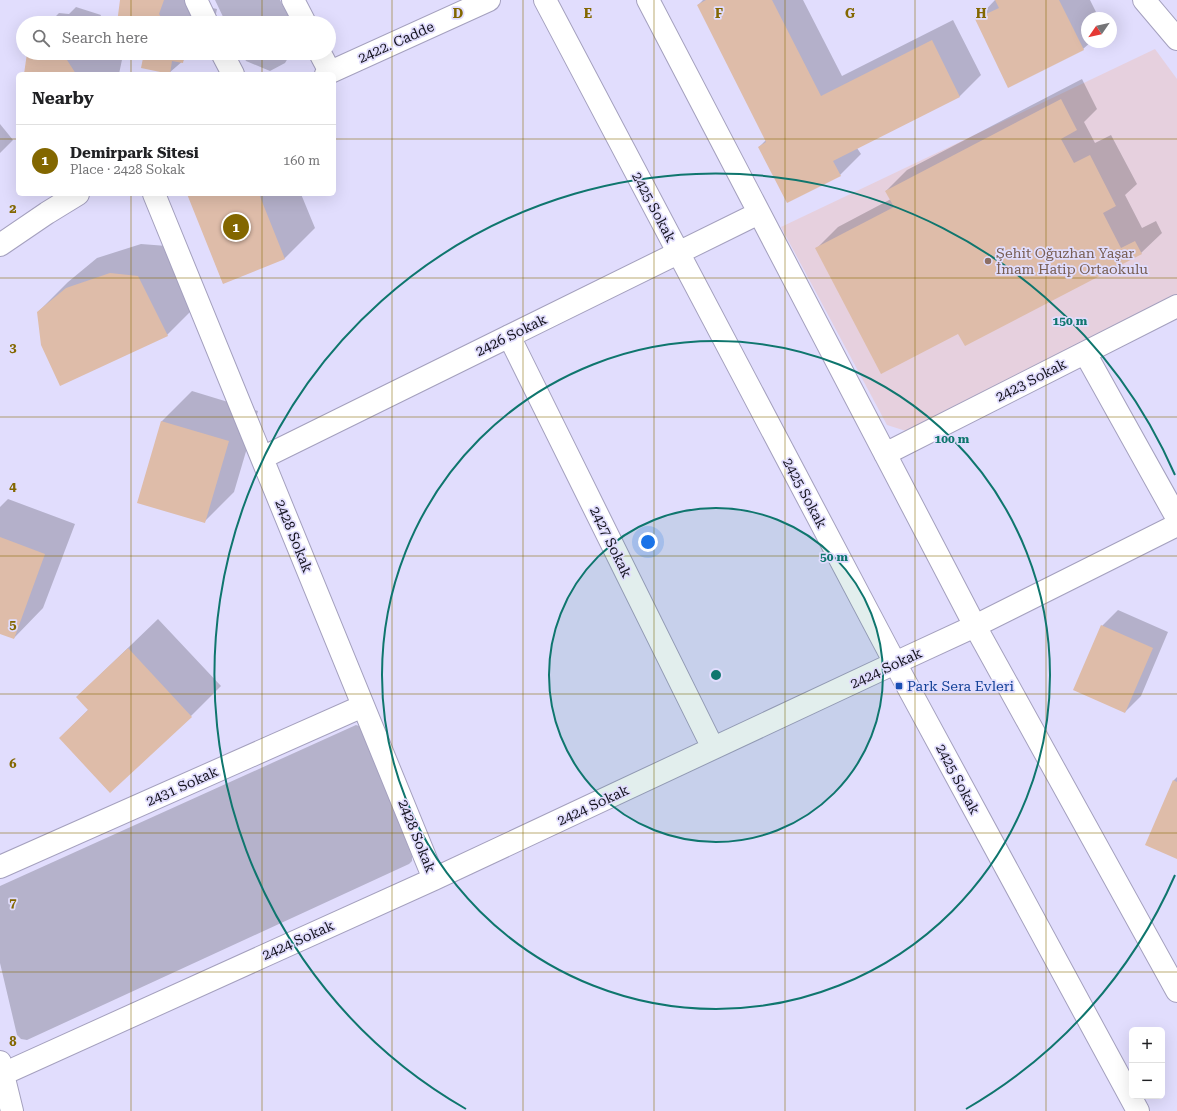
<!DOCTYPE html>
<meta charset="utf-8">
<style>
body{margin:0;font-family:"Roboto Serif",serif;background:#f6f6f6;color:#202124}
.controls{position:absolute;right:12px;bottom:12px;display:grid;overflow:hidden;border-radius:6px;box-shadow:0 4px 16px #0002}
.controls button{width:36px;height:36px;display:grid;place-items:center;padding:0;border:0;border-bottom:1px solid #e0e0e0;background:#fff;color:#202124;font:20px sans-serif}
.compass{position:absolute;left:1081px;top:12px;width:36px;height:36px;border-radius:50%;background:#fff;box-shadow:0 4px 16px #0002;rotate:236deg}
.you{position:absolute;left:648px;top:542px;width:14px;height:14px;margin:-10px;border:3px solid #fff;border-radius:50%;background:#1a73e8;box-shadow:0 0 0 6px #1a73e833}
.badge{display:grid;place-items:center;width:26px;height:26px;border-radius:50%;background:#836700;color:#fff;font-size:13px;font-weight:700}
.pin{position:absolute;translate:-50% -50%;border:2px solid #fff;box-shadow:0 1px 4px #0006}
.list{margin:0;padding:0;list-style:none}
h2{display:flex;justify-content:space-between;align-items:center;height:52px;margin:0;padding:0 16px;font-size:17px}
h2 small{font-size:13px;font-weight:400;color:#757577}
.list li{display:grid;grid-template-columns:26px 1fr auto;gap:12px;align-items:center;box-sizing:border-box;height:72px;padding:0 16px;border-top:1px solid #e0e0e0}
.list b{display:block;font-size:15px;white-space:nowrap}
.list p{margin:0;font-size:13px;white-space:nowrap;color:#757577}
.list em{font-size:13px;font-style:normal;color:#757577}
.icon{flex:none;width:22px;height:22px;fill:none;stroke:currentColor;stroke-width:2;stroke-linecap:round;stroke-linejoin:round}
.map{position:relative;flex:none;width:1177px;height:1111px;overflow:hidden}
.search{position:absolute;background:#fff;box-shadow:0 4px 16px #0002;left:16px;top:16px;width:320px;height:44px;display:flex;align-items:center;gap:10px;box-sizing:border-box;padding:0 14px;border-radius:22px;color:#757577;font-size:15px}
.panel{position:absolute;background:#fff;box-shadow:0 4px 16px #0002;left:16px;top:72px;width:320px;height:124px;border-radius:6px}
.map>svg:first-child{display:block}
.education{fill:#e6d0de}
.green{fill:#b5b2cb}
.shadow{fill:#0003}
.building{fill:#debca9}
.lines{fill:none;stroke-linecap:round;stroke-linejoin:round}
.street-casing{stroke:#a4a0be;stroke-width:24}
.secondary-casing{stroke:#a4a0be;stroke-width:24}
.street{stroke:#fff;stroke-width:22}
.secondary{stroke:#fff;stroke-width:22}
.grid{fill:none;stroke:#836700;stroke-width:1;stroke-opacity:0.55}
.ring{fill:none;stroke:#0f766e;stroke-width:2}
.education-dot{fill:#8d6e63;stroke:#e1ddfd;stroke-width:1.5}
.transit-dot{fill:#1a4fb4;stroke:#e1ddfd;stroke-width:1.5}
.labels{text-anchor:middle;stroke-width:3.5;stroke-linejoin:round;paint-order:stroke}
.street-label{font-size:14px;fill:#14131e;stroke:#e1ddfd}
.education-label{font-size:14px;fill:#785e54;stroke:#e1ddfd;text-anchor:start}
.transit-label{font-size:14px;fill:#164399;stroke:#e1ddfd;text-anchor:start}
.grid-label{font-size:13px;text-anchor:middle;font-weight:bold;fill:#836700;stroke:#e1ddfd;stroke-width:3.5;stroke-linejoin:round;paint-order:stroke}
.centre{fill:#0f766e;stroke:#e1ddfd;stroke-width:2}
.ring-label{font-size:12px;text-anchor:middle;font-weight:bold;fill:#0f766e;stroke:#e1ddfd;stroke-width:3.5;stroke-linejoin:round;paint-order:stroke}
</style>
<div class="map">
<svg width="1177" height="1111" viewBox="0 0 1177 1111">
<rect width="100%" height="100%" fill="#e1ddfd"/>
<path class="education" d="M1155 49 1177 79V295L906 431 887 425 781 227Z"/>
<path class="green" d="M215 0H280L292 23H226Z
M242 53H291L285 63 270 71 246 61Z
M356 725 359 726 362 729 412 856V861L409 864 27 1040 21 1039 17 1035 0 963V886Z"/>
<path class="shadow" d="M121 0H199L203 6 217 9 214 23H118Z
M703 0H803L842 76 953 20 981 75 960 96 857 148 861 154 840 175 759 147 766 140 698 5Z
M995 0H1090L1099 18H1087V42H1091L1083 49 976 20Z
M76 7 101 15 98 23H49L59 13 69 14Z
M28 53H115L123 55 119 74H26Z
M145 53H192L169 73Z
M1082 79 1097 109 1084 122 1095 143 1111 135 1137 184 1125 195 1142 228 1156 221 1162 233 1141 253 959 332 817 248 838 227 891 199 886 191 907 170Z
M0 124 13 140 0 153Z
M189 194H301L315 228 285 258 223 283Z
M141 244 167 246 197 305 167 335 38 312 68 282 97 258Z
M192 391 258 411 234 492 204 522 138 502 162 421Z
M8 499 75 524 43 608 14 638 0 633V507Z
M1118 610 1168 632 1141 696 1125 712 1075 690 1102 626Z
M158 619 221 686 191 716 110 792 60 738 89 709 77 697Z
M1177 777V858L1174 780Z"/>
<path class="building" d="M120 0H164L159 14 165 23H117Z
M706 0H772L821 96 932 40 960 97 833 161 841 176 787 203 758 147 766 142 697 5Z
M995 0H1059L1084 50 1008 88 975 19 999 8Z
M27 53H69L67 60 76 74H24Z
M144 53H185L183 63 172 61 170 74 141 68Z
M1061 99 1077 130 1061 139 1074 163 1090 155 1116 206 1103 213 1121 248 1135 241 1142 254 965 346 958 334 881 374 815 248 894 207 885 191Z
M187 194H259L285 259 223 284Z
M110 273 138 276 168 336 60 386 41 345 37 312 66 288Z
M161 421 229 441 205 523 137 503Z
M0 537 45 554 14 639 0 634Z
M1101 625 1153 648 1125 713 1073 690Z
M128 648 192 717 110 793 59 738 88 710 76 697Z
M1173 780 1177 782V859L1145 845Z"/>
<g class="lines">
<defs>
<path id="street" d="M196 0 207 23
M293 0 305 23
M545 0 895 663 1138 1111
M648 0 975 626 1177 991
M222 53 233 74
M320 53 330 72
M154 194 434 879
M509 336 713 748
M1085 353 1177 518
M885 454 1177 306
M262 458 759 213
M0 867 363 706
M3 1074 434 879 895 663 975 626 1177 525"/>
<path id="secondary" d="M1144 0 1177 39
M326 74 489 0
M0 245 47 213 78 194
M0 1062 12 1111"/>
</defs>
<use href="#street" class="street-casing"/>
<use href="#secondary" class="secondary-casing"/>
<use href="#street" class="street"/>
<use href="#secondary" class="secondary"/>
</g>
<path class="grid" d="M131 0V23M262 0V23M392 0V1111M523 0V1111M654 0V1111M785 0V1111M915 0V1111M1046 0V1111M131 53V74M262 53V74M0 139H18M334 139H1177M131 194V1111M262 194V1111M0 278H1177M0 417H1177M0 556H1177M0 694H1177M0 833H1177M0 972H1177"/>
<circle cx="716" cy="675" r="167" fill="#0f766e" fill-opacity=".12"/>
<g class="ring">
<circle cx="716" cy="675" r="167"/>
<circle cx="716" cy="675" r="334"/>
<path d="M1175 875A501 501 0 0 1 966 1109M466 1109A501 501 0 1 1 1175 475"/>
</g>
<circle class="education-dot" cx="988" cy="261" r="4"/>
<rect class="transit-dot" x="895" y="682" width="8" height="8" rx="2"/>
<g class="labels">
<g class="street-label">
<text transform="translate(396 42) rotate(-24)" y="5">2422. Cadde</text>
<text transform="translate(654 207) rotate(62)" y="5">2425 Sokak</text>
<text transform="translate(511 335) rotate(-26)" y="5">2426 Sokak</text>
<text transform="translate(1031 380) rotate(-27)" y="5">2423 Sokak</text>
<text transform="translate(805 493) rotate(62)" y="5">2425 Sokak</text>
<text transform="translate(294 536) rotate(68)" y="5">2428 Sokak</text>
<text transform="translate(611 542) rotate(64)" y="5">2427 Sokak</text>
<text transform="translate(886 668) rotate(-25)" y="5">2424 Sokak</text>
<text transform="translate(958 779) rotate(62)" y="5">2425 Sokak</text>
<text transform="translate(182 786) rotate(-24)" y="5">2431 Sokak</text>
<text transform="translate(593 805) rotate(-25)" y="5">2424 Sokak</text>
<text transform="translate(417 836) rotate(68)" y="5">2428 Sokak</text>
<text transform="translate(298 940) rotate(-24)" y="5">2424 Sokak</text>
</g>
<g class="education-label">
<text x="996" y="258">Şehit Oğuzhan Yaşar<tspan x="996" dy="16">İmam Hatip Ortaokulu</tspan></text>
</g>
<g class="transit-label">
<text x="907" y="691">Park Sera Evleri</text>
</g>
</g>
<g class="grid-label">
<text x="458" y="18">D</text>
<text x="588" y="18">E</text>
<text x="719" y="18">F</text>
<text x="850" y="18">G</text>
<text x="981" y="18">H</text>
<text x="13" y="213">2</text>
<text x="13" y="352">3</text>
<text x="13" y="491">4</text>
<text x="13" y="629">5</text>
<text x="13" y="768">6</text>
<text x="13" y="907">7</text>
<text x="13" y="1046">8</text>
</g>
<circle cx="716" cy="675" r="6" class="centre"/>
<g class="ring-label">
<text x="1070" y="325">150 m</text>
<text x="952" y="443">100 m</text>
<text x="834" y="561">50 m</text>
</g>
</svg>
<div class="controls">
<button>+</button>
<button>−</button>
</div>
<svg class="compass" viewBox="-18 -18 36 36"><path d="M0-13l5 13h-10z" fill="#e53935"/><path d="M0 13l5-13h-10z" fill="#757577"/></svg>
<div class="you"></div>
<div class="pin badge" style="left:236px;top:227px">1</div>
<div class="search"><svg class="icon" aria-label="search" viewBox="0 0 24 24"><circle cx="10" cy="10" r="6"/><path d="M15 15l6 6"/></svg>Search here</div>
<section class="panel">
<h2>Nearby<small></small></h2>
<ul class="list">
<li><span class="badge">1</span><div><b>Demirpark Sitesi</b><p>Place · 2428 Sokak</p></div><em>160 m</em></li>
</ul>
</section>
</div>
